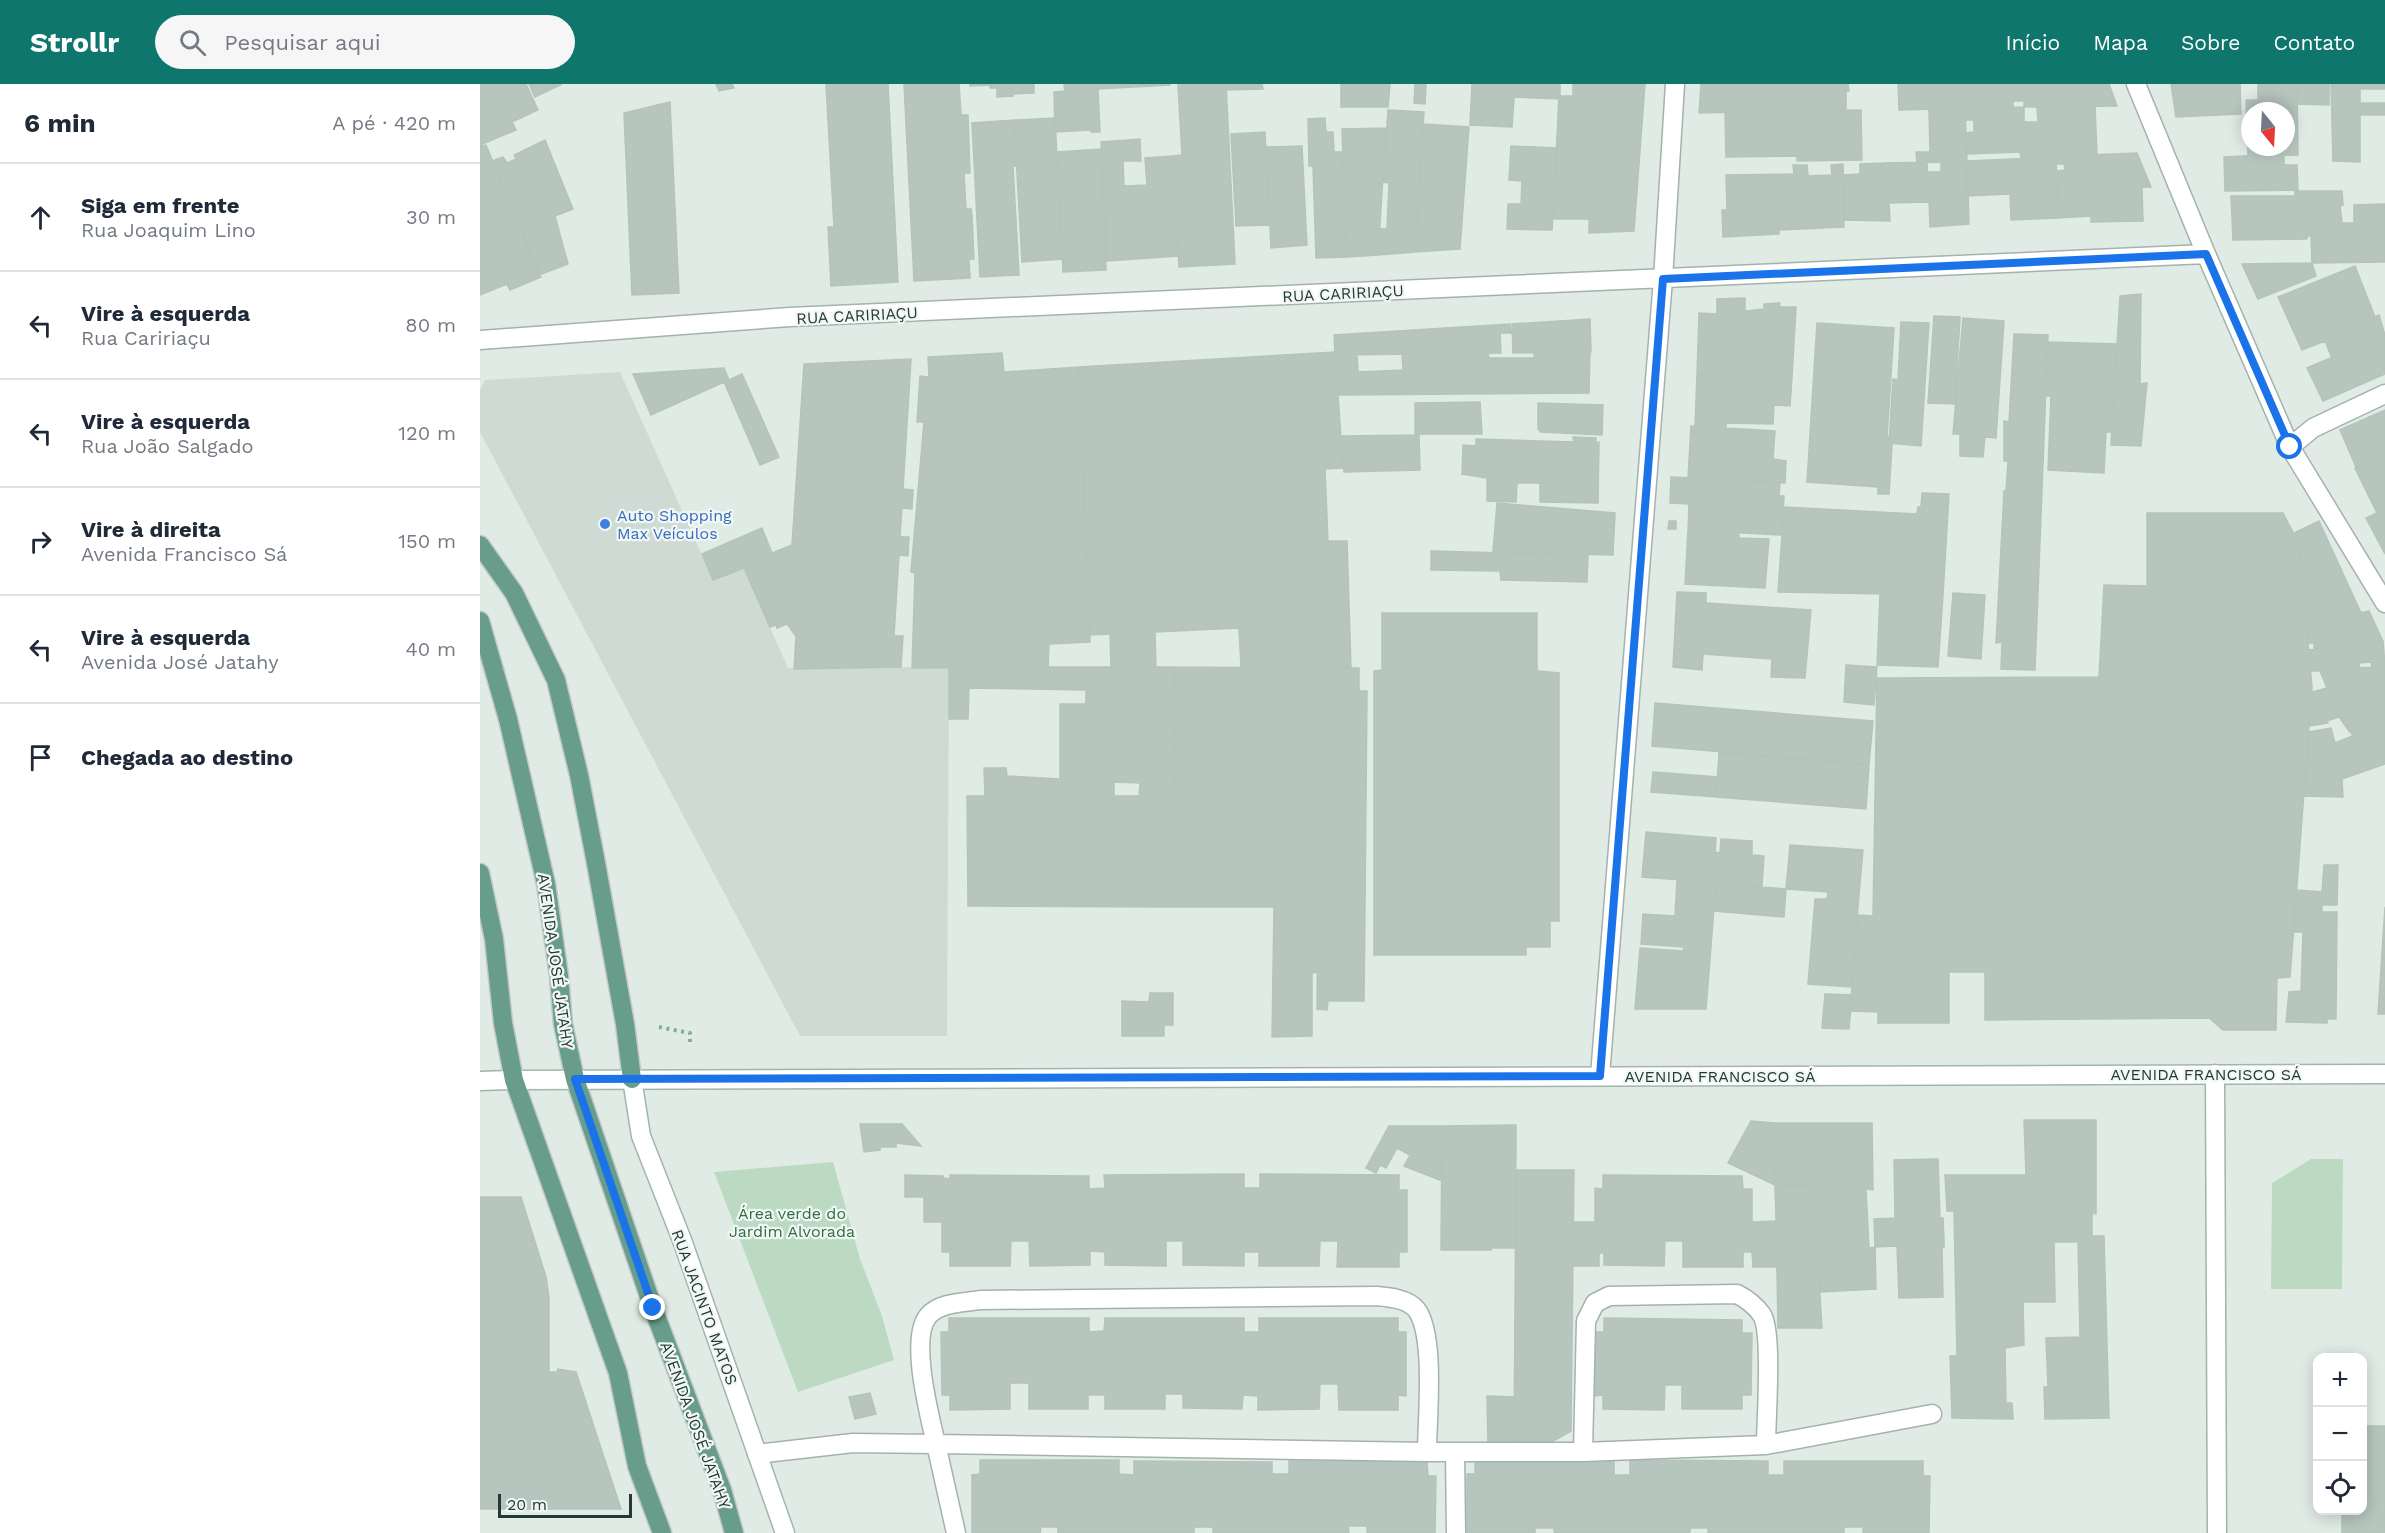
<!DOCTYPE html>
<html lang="pt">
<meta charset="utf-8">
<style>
body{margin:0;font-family:"Work Sans",sans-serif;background:#f6f6f7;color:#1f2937}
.controls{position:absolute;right:18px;bottom:18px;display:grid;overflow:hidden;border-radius:12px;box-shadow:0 3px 15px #0003}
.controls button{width:54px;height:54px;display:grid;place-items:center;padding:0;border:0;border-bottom:2px solid #e0e1e3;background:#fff;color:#1f2937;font:30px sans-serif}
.compass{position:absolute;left:1761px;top:18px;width:54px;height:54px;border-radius:50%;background:#fff;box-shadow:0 3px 15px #0003;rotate:162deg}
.scale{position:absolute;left:18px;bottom:15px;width:134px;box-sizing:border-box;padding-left:6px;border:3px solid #223a32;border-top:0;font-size:16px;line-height:21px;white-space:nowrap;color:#223a32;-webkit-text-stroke:4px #f1f7f4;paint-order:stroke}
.stop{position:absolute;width:18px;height:18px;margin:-14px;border:4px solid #1a73e8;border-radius:50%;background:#fff}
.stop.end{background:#1a73e8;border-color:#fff;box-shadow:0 2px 6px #0008}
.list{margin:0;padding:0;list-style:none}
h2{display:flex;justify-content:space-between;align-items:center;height:78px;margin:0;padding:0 24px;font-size:26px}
h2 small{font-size:20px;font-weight:400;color:#747a83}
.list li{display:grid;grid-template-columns:39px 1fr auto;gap:18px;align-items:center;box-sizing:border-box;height:108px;padding:0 24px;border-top:2px solid #e0e1e3}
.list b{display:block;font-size:22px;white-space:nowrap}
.list p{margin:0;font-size:20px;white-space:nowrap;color:#747a83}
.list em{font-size:20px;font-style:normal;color:#747a83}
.icon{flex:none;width:33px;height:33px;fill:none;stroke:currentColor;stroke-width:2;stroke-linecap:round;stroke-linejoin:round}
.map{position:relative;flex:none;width:1905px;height:1449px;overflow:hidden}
header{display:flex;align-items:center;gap:36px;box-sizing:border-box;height:84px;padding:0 30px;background:#0f766e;color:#fff}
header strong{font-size:28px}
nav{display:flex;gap:33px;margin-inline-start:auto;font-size:21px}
.search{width:420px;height:54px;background:#f6f6f7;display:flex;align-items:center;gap:15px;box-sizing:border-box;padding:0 21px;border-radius:33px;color:#747a83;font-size:22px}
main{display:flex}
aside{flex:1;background:#fff}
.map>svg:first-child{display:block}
.built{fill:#cfdad4}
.green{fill:#bbdac1}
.building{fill:#b6c5be;stroke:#b4c4bc;stroke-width:1.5;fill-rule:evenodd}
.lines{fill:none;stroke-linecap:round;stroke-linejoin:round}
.street-casing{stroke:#a4b2ac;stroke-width:21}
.secondary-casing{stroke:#a0b6ac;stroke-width:21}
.primary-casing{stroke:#c1c8c6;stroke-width:21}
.path{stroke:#83ac9c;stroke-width:4;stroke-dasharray:3 4.5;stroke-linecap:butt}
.street{stroke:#fff;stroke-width:18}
.secondary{stroke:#fff;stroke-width:18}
.primary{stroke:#689d8b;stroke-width:18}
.route{stroke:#1a73e8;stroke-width:8}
.shop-dot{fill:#3f7fe0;stroke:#f1f7f4;stroke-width:2}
.labels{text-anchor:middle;stroke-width:4.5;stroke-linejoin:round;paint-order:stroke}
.street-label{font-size:16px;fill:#223a32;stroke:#f1f7f4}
.shop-label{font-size:16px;fill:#366cbe;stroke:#f1f7f4;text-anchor:start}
.park-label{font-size:16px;fill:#2f6e42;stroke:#f1f7f4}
</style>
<header>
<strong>Strollr</strong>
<div class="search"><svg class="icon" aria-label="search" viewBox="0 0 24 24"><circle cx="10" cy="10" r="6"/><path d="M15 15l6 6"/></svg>Pesquisar aqui</div>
<nav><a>Início</a><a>Mapa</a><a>Sobre</a><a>Contato</a></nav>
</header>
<main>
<aside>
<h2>6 min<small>A pé · 420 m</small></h2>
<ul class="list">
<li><svg class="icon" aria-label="ahead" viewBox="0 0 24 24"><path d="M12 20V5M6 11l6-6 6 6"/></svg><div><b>Siga em frente</b><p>Rua Joaquim Lino</p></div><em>30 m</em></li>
<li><svg class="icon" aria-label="left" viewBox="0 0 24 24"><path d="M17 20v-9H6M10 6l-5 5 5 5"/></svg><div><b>Vire à esquerda</b><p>Rua Caririaçu</p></div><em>80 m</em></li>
<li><svg class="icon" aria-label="left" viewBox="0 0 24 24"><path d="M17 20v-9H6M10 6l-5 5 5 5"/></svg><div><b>Vire à esquerda</b><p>Rua João Salgado</p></div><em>120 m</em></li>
<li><svg class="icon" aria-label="right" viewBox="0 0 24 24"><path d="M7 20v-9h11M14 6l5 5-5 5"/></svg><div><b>Vire à direita</b><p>Avenida Francisco Sá</p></div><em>150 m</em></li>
<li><svg class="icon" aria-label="left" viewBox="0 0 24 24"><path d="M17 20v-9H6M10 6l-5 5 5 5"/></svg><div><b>Vire à esquerda</b><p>Avenida José Jatahy</p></div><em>40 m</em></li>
<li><svg class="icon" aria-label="arrive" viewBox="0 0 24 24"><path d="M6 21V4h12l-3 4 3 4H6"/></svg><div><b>Chegada ao destino</b></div></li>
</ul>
</aside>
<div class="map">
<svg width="1905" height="1449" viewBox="0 0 1905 1449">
<rect width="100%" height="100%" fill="#e1ebe5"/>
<path class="built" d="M140 288 233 496 264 484 308 584 469 583 467 952H320L0 348V306L5 296Z"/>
<path class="green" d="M1831 1075H1863L1862 1205H1791L1792 1099Z
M353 1078 380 1175 402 1232 414 1276 318 1308 234 1088Z"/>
<path class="building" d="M0 0H15L36 46 0 61Z
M15 0H46L58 26 32 38Z
M49 0H82L55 13Z
M236 0H252L254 4 239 7Z
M346 0H408L418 198 351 202 348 143H354Z
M424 0H479L481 31H488L490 89H484L486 125H491L492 132 494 175H489L490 194 434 197Z
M490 0H532L533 12 517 13V4H510V1L490 2Z
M532 0H554V9L533 10Z
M584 0H618V5L585 8Z
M618 0H690V1L618 5Z
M746 0 755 180 699 183 693 72 702 71 698 1Z
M746 0H782L783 5 746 6Z
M861 0H910L908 23H861Z
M935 0H946L945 20 934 19Z
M992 0H1035L1032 43 990 41Z
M1035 0H1080V15L1034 13Z
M1093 0H1110L1109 135H1073L1079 12H1093Z
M1110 0H1165L1154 147 1109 149Z
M1221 0H1368L1369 7H1366V26L1219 29Z
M1418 0H1629L1637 22 1544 23V17H1533V23L1419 26Z
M1691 0H1760L1761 30 1696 33Z
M1778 0H1817L1818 71 1768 72 1766 16H1778ZM1770 27H1806V63H1770Z
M1817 0H1849V21L1817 20Z
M1851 0H1880V78L1853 77Z
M1880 0H1905V5H1880Z
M618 5 620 48H611V46L575 48 574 8Z
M190 18 199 209 152 211 144 29Z
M1880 19H1905V31H1879Z
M1615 22 1617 71 1541 75 1540 68 1486 70 1485 49 1494 48V36H1485V24L1544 23V38H1558L1557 23Z
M1485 24 1487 77 1437 79 1436 68H1450L1449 25Z
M908 26 944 28 935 168 898 171 899 145H907L909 99 903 98Z
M1381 26 1382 76 1317 77V72L1246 73 1245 28Z
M575 34 582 175 542 178 534 36Z
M845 34 846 48H853L854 68H863L866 173 836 174 833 82H829L828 35Z
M534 36 536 82H533L539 191 500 193 492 39Z
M943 40 989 43 980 165 935 168Z
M906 44 898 171 866 173 862 45Z
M785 48 790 141 756 142 751 50Z
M660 55 661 77H643L644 102 667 101 665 74 693 72 698 172 627 177 621 58Z
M65 56 93 125 75 132 88 180 59 191 12 77 23 73 27 79 36 75 34 71Z
M6 61 61 193 30 206 27 200 0 211V62Z
M822 62 827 161 791 164 786 63Z
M1031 62 1077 64 1072 146 1027 145 1028 120H1041L1042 97 1029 96Z
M621 65 626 186 583 188 577 68Z
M1657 69 1671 103 1633 104 1632 90 1610 91V71Z
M1804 70V81H1817L1818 106 1745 107 1744 73Z
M1610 71 1611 132 1578 134 1577 87 1585 86 1584 80H1577L1576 73Z
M1576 73 1578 134 1531 136 1530 110 1487 112V77Z
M1487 77 1489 140 1450 143 1448 88H1461V78Z
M1447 78 1449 118 1408 119V98H1403V79Z
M1403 79V98H1408L1410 137 1364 136 1363 91 1380 90V80Z
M1363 80 1364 143 1299 146V150L1243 153 1242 126H1247L1246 91 1314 90 1313 81H1327L1328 92 1352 91 1351 81Z
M1632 90 1633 104 1662 103 1663 137 1611 138 1610 91Z
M1815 107H1862L1863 121 1860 122 1862 139H1874V121L1905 120V178L1832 179 1831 152H1827V155L1753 156 1751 112H1815Z
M1832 179 1836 192 1778 215 1762 180Z
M1875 182 1895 233 1899 231 1905 251 1852 274 1845 257 1822 266 1798 213Z
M1661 210 1660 300 1667 299 1661 362 1631 361 1640 212Z
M1265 214V227L1284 225V220L1300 219 1299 223H1316L1312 293 1217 290 1219 229 1237 230V215Z
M1454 232 1480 233 1475 320 1448 319Z
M1483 234 1524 237 1516 354 1505 353 1503 373 1480 372V350H1473Z
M1110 235 1111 268 1033 269 1032 240Z
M1421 238 1449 239 1441 362 1409 359 1413 295 1418 296Z
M1337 239 1414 244 1407 353H1410L1409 359 1412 360 1409 410H1398V403L1327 398Z
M1030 240 1031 249H1020L1021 269 855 271 854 251Z
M1534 250 1568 251 1555 586 1521 585 1522 558 1516 559 1524 407H1526L1528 377H1524V337L1529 338Z
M1905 251V290L1843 317 1827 284Z
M1568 258 1637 260 1632 348H1626L1624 389 1568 386 1571 312H1566Z
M855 268 863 384 845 385 848 457H867L871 584 761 583 759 544 675 548 676 583 631 584 630 550 610 551 599 283Z
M1110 268 1109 309 858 311 855 271H877L878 288 923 286 922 270 1008 269 1009 274H1054V269Z
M522 269 524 288 599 283 610 558 569 560 568 583 432 584 435 489 431 488 444 338H437L440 292 449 293 448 273Z
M431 275 423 405 433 406 432 425 422 424 420 453H429L428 472 419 471 414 552H423L421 583 314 585 316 552 307 540 297 544 296 541 290 543 264 484 233 496 222 470 282 444 292 469 312 461 324 280Z
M244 284 249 296 262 290 299 373 280 381 244 298 171 331 153 290Z
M1217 290 1312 293 1310 322 1294 321 1293 340 1246 339V344L1215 343Z
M1000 318 1002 350H935V319Z
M1058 319 1123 321 1122 351 1061 348 1058 345Z
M1905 326V369L1876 383 1860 346Z
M1211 342 1295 347 1293 375 1306 377 1305 399 1208 394Z
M939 351 940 386 864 388 861 352Z
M1093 353 1116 354V359L1119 358 1118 419 1060 418V399H1037L1036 418 1007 417V394L982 390 983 361 996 362V355L1094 358Z
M1905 369V425L1897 429 1875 384Z
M1191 393 1300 398 1299 412H1304L1302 451 1208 446 1209 420 1190 419Z
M1442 409 1469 410 1463 511 1298 508 1304 423 1437 430 1438 423H1441Z
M1017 419 1135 429 1133 471 1013 468Z
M1905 425V470L1886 434Z
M1667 429H1803L1819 460 1832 603 1810 893 1797 894 1796 946H1743L1729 934 1505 936V888H1469V939H1398V928L1370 927 1378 831 1393 832 1397 594 1619 593 1624 501 1667 502Z
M1189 437H1196V445H1188Z
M1839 437 1881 529 1826 539 1819 460 1814 449Z
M1208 446 1259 448V454L1289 455 1285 504 1205 500Z
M951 467 1108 471 1107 498 1021 496 1020 487 951 486Z
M1197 508 1226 509V519L1331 526 1325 594 1291 593 1292 575 1223 570 1222 586 1193 583Z
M1473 509 1505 511 1501 575 1468 572Z
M1400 510 1463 511 1458 583 1397 581Z
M1889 527 1903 557 1834 565V559H1828L1826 539Z
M902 529H1057V587L1079 589V837H1070V863H1046V871H894V587L902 586Z
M1903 557 1905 582 1892 584 1891 578 1879 579 1880 585 1830 587 1828 566Z
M1366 581 1397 583 1394 621 1364 618Z
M1905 582V595L1878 615 1860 625 1839 629V627L1830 628 1832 608 1847 604 1840 587Z
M469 583H695L694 823 488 822 487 712H505L504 684H526L527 692 580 695V620H606V606L489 604 488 635H469ZM634 698 660 699 659 712H634Z
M695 583 838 584 840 607H887L885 823H838V888L832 889V952L792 953 794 823H694Z
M838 584H879V606L840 607Z
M1905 595V624L1869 647 1859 633 1847 637 1845 628 1860 625Z
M1175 619 1393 637 1389 680 1172 662Z
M1905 624V647L1877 661 1827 679 1829 648 1851 644 1855 659 1870 653 1873 651 1869 647Z
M1839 627V629L1845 628 1848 639 1829 642 1830 628Z
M1905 647V680L1862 695 1863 713 1824 712 1827 679 1877 661Z
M1239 669 1389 681 1386 725 1236 713Z
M1173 688 1238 693 1236 713 1171 708Z
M1166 748 1236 754 1235 768 1240 769 1241 755 1272 757V771L1284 772 1282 802 1162 793Z
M1310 761 1383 766 1379 810 1306 805Z
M1844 781H1858L1857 821H1842V828H1857L1856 935H1847V939L1806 938 1809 908 1821 907 1823 848H1814L1817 806 1842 808Z
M1197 796 1236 799 1226 925H1155L1160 864 1203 867 1204 863 1161 860 1163 830 1195 832Z
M1236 799 1306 805 1304 833 1234 827Z
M1348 808 1379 810 1372 903 1328 900 1335 815H1347Z
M838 823H885L884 917H848L847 926 837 925Z
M1905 823V930H1898Z
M670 909H693V941H684V952H642V917L669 918Z
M1345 910 1372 911 1369 945 1342 944Z
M1544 1036H1616V1130L1612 1129V1152H1624L1629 1334 1565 1335 1564 1303H1568L1566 1254 1600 1253 1598 1158H1574L1575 1218H1543L1544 1261 1525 1264 1526 1319H1532L1533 1335 1472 1334 1470 1272H1477L1474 1127H1467L1465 1091H1546Z
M1271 1037 1293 1039 1295 1101 1248 1079Z
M1293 1039H1392L1393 1106 1386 1105 1389 1164 1395 1163 1396 1205 1340 1208 1333 1101H1298L1299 1134H1296Z
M380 1040H422L441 1062 416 1059V1063H400V1066L384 1068Z
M1036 1041V1066H994V1136H1035V1164H1011V1166H961L962 1042Z
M909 1042H962V1097L924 1082 930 1071 917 1064 906 1084 900 1081 896 1089 886 1084Z
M994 1066H1036L1035 1136H994Z
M1458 1075 1460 1134H1463L1464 1155V1163L1462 1162 1463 1213 1419 1214 1417 1162 1395 1163 1394 1135 1415 1134 1414 1076Z
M1036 1086H1094L1091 1347 1068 1360H1034Z
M764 1090V1104H780V1090L919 1091V1106H927V1168H919V1183H857L858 1157H840L839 1182H779V1168H764V1182L703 1181V1157H686V1182L625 1181V1168L610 1167V1181L550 1182 549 1157H531L530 1182H470V1168H462V1138H444V1113H425V1091L463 1092V1094L470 1095V1091L609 1092V1105L625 1104 624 1091Z
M1123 1091 1262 1092 1263 1105H1272V1138L1296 1137 1297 1183H1273L1272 1168H1263V1183H1203V1157H1185L1184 1182 1124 1181V1169H1119V1182H1093L1094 1138H1115V1104L1123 1105Z
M1298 1101H1333L1342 1244H1298L1296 1134H1299Z
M0 1113H41L66 1193 69 1214V1288H77L78 1285 96 1288 141 1425H0Z
M469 1234H609V1248L624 1247 625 1234H764V1248H779V1234H918V1248H926V1312L918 1311V1326H859L858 1300H840L839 1325 778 1326V1312L763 1311 762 1325 703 1324V1310H685V1325H625V1311H608V1325H549V1299H530V1325L470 1326V1311H462L461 1248H469Z
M1124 1234 1262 1236V1249H1272L1271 1311H1262V1325H1202V1301H1185L1184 1326 1123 1325V1311L1114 1312 1115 1248H1124Z
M390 1309 396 1330 375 1335 369 1313Z
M1007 1312 1034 1313V1360H1008Z
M1882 1342H1905V1449H1862V1426H1882Z
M500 1376H639V1390L654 1391V1377L792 1378V1390H809V1377L947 1378 948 1392H956L955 1449H887V1442H868L869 1449H733V1443H714V1449H578V1443H561L560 1449H492V1391L500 1390Z
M1150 1376 1288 1377V1391H1304V1377H1443V1392H1450L1449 1449H1383V1443H1364V1449H1228V1444H1210V1449H1074V1444H1055V1449H987V1390H995V1377H1134V1391H1150Z"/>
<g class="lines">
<defs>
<path id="street" d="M1656 0 1726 170 1810 363 1905 519
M0 256 310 233 1726 170
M1810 363 1833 344 1905 310
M1735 990 1737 1449
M1120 992 1183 195 1195 0
M0 997 34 996
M947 1368C947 1335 956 1250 936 1225 928 1215 909 1213 897 1212L500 1216C483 1219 460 1218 448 1232 429 1255 450 1333 456 1360L947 1368H1103L1286 1361 1452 1330
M975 1368 976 1449
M1103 1368 1106 1237 1115 1219 1129 1212 1257 1210C1267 1215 1275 1221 1282 1231 1293 1249 1286 1335 1286 1361
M277 1370 373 1359 456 1360 476 1449"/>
<path id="secondary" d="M152 995 161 1052 202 1156 305 1449
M34 996 1905 990"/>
<path id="primary" d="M0 461 34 509 76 596 99 691 116 779 145 940 152 995
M0 537 28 635 66 800 79 892 83 940 95 995 173 1224 242 1406 254 1449
M0 789 14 855 23 939 34 996 138 1289 157 1382 182 1449"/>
</defs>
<use href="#street" class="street-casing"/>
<use href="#secondary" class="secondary-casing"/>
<use href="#primary" class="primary-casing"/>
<path class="path" d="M179 943 210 949V959"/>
<use href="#street" class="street"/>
<use href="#secondary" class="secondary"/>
<use href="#primary" class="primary"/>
</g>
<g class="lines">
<path class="route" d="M173 1224 95 995 1120 992 1183 195 1726 170 1810 363"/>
</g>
<circle class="shop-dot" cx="125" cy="440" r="6"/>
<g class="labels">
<g class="street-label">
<text transform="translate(863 209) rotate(-3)" y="6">RUA CARIRIAÇU</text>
<text transform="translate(377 231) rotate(-3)" y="6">RUA CARIRIAÇU</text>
<text transform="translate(76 877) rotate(82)" y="6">AVENIDA JOSÉ JATAHY</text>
<text x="1726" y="996">AVENIDA FRANCISCO SÁ</text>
<text x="1240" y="998">AVENIDA FRANCISCO SÁ</text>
<text transform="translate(225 1223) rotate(70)" y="6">RUA JACINTO MATOS</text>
<text transform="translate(216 1341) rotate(70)" y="6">AVENIDA JOSÉ JATAHY</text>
</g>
<g class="shop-label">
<text x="137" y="437">Auto Shopping<tspan x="137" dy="18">Max Veículos</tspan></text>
</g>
<g class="park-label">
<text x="312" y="1135">Área verde do<tspan x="312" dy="18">Jardim Alvorada</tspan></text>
</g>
</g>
</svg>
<div class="controls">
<button>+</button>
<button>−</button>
<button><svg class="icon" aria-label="locate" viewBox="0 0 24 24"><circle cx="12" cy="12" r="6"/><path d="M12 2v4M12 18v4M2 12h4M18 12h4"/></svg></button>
</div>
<svg class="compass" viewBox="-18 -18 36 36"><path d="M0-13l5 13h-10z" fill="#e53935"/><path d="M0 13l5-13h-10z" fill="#747a83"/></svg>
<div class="scale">20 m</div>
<div class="stop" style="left:1810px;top:363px"></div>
<div class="stop end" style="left:173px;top:1224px"></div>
</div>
</main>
